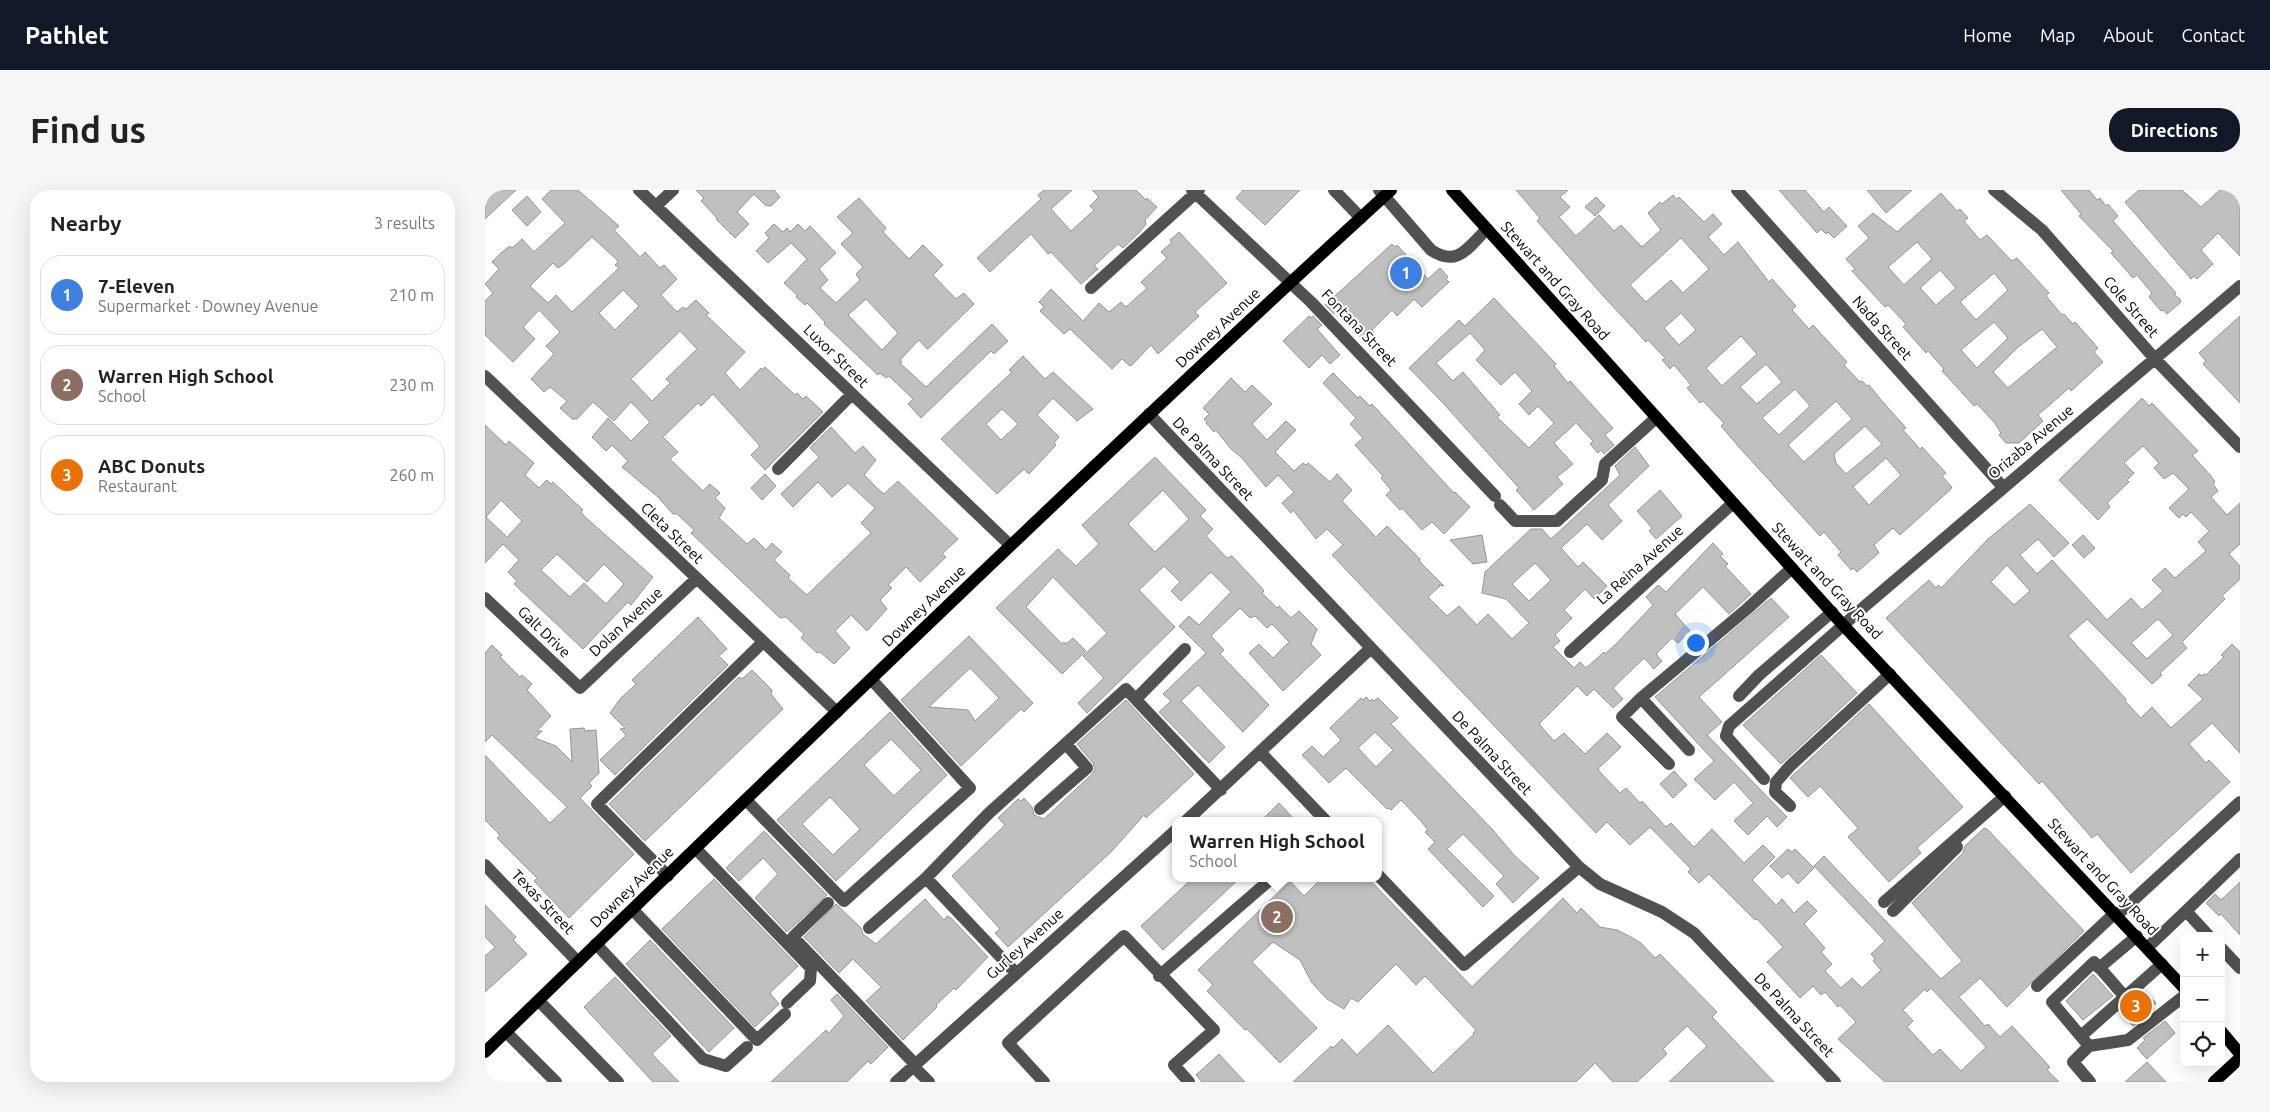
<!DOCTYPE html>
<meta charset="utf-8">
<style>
body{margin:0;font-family:Ubuntu,sans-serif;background:#f6f6f6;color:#222}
.controls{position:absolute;right:15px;bottom:15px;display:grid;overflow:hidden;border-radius:10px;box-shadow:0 5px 20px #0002}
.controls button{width:45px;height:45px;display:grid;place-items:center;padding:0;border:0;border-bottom:1px solid #e0e0e0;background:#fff;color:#222;font:25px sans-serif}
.you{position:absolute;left:1210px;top:452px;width:18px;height:18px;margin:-12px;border:4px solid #fff;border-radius:50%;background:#1a73e8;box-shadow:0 0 0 8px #1a73e833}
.badge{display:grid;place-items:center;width:32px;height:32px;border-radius:50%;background:#111827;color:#fff;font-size:16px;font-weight:700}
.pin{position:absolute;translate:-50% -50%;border:2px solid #fff;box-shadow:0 1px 5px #0006}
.popup{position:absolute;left:687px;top:627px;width:210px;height:65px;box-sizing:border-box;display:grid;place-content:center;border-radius:10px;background:#fff;filter:drop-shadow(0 1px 4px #0005);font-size:16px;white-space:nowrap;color:#767676}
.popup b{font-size:19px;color:#222}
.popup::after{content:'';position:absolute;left:50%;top:100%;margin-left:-10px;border:10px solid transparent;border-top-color:#fff}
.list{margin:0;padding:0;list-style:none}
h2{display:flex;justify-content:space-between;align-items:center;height:65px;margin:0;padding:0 20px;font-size:21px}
h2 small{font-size:16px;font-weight:400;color:#767676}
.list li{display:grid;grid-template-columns:32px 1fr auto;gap:15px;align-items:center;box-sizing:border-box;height:80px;margin:0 10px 10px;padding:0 10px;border:1px solid #e0e0e0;border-radius:20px}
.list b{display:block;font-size:19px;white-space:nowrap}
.list p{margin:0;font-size:16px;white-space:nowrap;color:#767676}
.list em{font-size:16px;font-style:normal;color:#767676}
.icon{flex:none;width:28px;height:28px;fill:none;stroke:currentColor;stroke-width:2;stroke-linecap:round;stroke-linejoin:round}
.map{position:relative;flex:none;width:1755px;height:892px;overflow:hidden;border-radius:20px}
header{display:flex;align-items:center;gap:30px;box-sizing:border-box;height:70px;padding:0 25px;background:#111827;color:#fff}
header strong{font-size:24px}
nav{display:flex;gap:28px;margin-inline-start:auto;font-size:18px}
.intro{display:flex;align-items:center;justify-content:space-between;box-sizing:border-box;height:120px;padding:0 30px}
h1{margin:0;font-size:35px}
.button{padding:12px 22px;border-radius:20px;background:#111827;color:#fff;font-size:18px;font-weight:700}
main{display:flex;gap:30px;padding:0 30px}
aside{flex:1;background:#fff;border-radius:20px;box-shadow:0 5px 20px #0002}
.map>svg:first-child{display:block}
.building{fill:#c0c0c0;stroke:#959595;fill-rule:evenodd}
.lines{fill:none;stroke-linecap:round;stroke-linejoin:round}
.minor{stroke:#515151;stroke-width:12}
.major{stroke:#000;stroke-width:12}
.labels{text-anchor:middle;stroke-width:4;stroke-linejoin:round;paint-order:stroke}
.street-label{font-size:15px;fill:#000;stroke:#fff}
</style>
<header>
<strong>Pathlet</strong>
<nav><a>Home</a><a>Map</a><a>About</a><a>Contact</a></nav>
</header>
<div class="intro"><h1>Find us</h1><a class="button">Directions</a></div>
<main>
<aside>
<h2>Nearby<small>3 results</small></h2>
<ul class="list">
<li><span class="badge" style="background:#3f7fe0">1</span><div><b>7-Eleven</b><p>Supermarket · Downey Avenue</p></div><em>210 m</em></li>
<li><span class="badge" style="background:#8d6e63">2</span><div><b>Warren High School</b><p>School</p></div><em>230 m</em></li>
<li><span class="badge" style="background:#e8710a">3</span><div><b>ABC Donuts</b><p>Restaurant</p></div><em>260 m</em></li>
</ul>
</aside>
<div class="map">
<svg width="1755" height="892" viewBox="0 0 1755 892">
<rect width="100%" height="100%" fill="#fff"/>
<path class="building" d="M0 0H31L0 29Z
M66 0H93L134 36 129 40 155 67 160 62 175 78 179 75 192 89 176 105 192 122 198 117 201 119 211 110 224 123 221 125 260 162 240 183 255 200 276 178 278 180 280 177 310 205 312 203 318 209 321 206 338 222 280 280 266 265 275 256 228 204 216 216 213 213 178 247 193 262 185 269 218 301 225 294 235 303 230 308 240 318 234 328 262 354 269 348 281 360 287 353 297 362 289 370 305 385 303 388 322 405 386 343 376 333 390 318 363 293 347 307 333 292 308 317 296 304 334 267 325 258 346 237 370 263 378 256 391 270 379 285 395 301 399 304 413 291 473 349 457 364 461 367 435 392 421 377 403 395 407 398 395 410 402 419 382 441 366 425 350 441 365 458 349 474 335 462 332 463 316 448 319 444 301 427 295 428 206 343 209 340 192 324H188L173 307 137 277 143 271 127 255 121 261 107 247 123 228 146 251 165 232 146 212 129 231 108 212 92 229H87L75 218 82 211 65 197 59 202 46 189 69 164 61 156 75 142 54 120 38 137 50 149 28 172 0 145V111L8 103 0 94 14 79 7 72 17 62 25 56 27 58 37 49 49 62 80 33 57 9ZM107 47 132 70 133 72 130 75 134 78 87 122 71 105 63 113 45 96 68 73 73 78 79 74ZM138 100 154 116 130 140 114 123ZM195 141 212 159 181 189 185 193 167 211 146 189Z
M211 0H289L295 7 286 16 280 15 269 4 252 22 264 34 250 48 231 29 232 28 216 11 219 8Z
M559 0H587L566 19 586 41 609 20 605 16 614 7 607 0H651L661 10 662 8 672 17 660 30 661 34 654 43 638 58 633 54 609 76 613 79 596 94 566 62 563 64 546 44 505 82 492 68 556 9 553 5Z
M758 0H815L780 35 751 8Z
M1031 0H1083L1075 7 1085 17 1074 27 1091 46 1114 25 1129 41 1136 35 1157 57 1176 40 1163 23 1175 12 1177 14 1188 5 1192 9 1194 7 1219 32 1228 24 1237 34 1223 47 1239 65 1253 52 1284 92 1287 89 1311 116 1307 120 1324 139 1328 135 1362 172 1359 175 1375 192 1377 191 1382 196 1384 195 1397 211 1421 238 1418 240 1435 259 1437 257 1461 283 1457 286 1467 297 1465 300 1415 345 1408 338 1389 355 1394 363 1372 382 1368 378 1366 380 1353 365 1356 362 1339 342 1335 346 1253 256 1236 236 1239 233 1218 211 1215 213 1202 198 1206 195 1189 175 1185 179 1177 170 1180 168 1163 150 1161 152 1120 108 1052 31 1055 28ZM1196 48 1224 79 1198 103 1186 90 1161 112 1145 95ZM1196 123 1211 140 1194 155 1179 138ZM1256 146 1272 164 1237 196 1221 178ZM1281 174 1297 192 1272 214 1255 197ZM1310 199 1325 216 1294 245 1277 228ZM1351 211 1367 229 1319 272 1303 255ZM1380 236 1397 254 1361 284 1351 273 1349 264ZM1401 268 1416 285 1384 315 1368 297Z
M1294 0H1320L1339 22 1344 17 1362 36 1349 48 1343 42 1341 44 1336 39 1332 43Z
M1382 0H1427L1401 23Z
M1576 0H1604L1612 10 1615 8 1621 16 1623 14 1633 26 1628 31 1691 103 1689 104 1696 110 1695 113 1682 124 1678 120 1676 121 1664 107 1667 103 1652 85 1648 88 1626 63 1628 61 1594 26 1596 24Z
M1654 0H1697L1716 17 1735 0H1755V66L1733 43 1716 60 1728 74 1712 89 1709 86 1706 89 1640 12Z
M1456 3 1472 21 1475 19 1483 28 1479 31 1495 50 1502 45 1527 71 1532 68 1564 103 1561 106 1577 125 1579 124 1588 134 1590 132 1613 158 1609 162 1618 172 1586 201 1584 198 1553 225 1558 231 1534 253H1521L1514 245 1516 243 1509 232 1492 214 1489 216 1470 195 1457 181 1459 179 1443 161 1441 163 1418 137 1421 134 1403 115 1400 117 1367 81 1370 79 1361 69 1384 48 1373 36 1388 23 1412 42ZM1432 52 1447 69 1419 95 1403 77ZM1455 80 1471 98 1451 115 1435 98ZM1509 83 1523 100 1491 130 1475 112ZM1509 132 1523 148 1492 178 1476 160ZM1557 139 1572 157 1523 198 1508 182 1532 158Z
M42 6 56 22 42 36 27 20Z
M1111 7 1120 16 1110 26 1100 17Z
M374 8 401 38 398 42 424 69 438 55 458 75 448 85 471 109 479 103 489 114 444 158 442 159 434 150 415 170 417 172 415 173 441 197 507 134 523 151 509 164 506 161 436 228 423 214 428 209 404 186 401 188 395 183 393 185 339 134 340 132 322 113 320 115 311 107 312 105 299 93 322 69 306 53 283 73 271 61 284 48 280 43 289 34 298 42 302 38 305 42 313 34 320 41 325 36 351 63 334 79 343 90 335 98 351 113 375 90 371 84 378 77 356 54 368 43 352 27ZM381 109 413 143 397 160 363 125Z
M694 42 742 93 710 122 714 126 673 164 666 155 647 175 645 176 637 169 627 179 585 139 579 144 555 121 559 117 554 112 566 99 598 131 614 113 624 122 636 112 641 117 662 98 656 92 682 68 676 62 687 52 685 50Z
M907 54 910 57 912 55 943 89 955 78 963 87 961 89 964 92 937 117 929 109 912 126 907 120 887 140 889 142 879 151 853 123 849 124 840 115Z
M1009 108 1071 174 1069 176 1083 193 1085 191 1128 238 1120 245 1129 255 1119 264 1116 260 1113 263 1105 254 1108 251 1091 233 1069 253 1088 274 1072 287 1078 294 1049 320 1031 300 1034 298 958 213 924 178 974 130 980 136ZM985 143 1000 160 991 170 1016 195 1030 182 1047 201 1034 214 1044 225 1053 216 1069 233 1044 258 1012 227 1015 225 978 182 968 191 951 173Z
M824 126 826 128 828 126 837 135 832 139 855 165 845 174 837 165 824 178 798 151Z
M1755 126V213L1718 174 1721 171 1714 163Z
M538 166 560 189 568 182 608 219 592 231 568 208 552 225 574 247 569 253 571 255 544 284 539 279 512 304 456 249 527 182 524 180ZM517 219 533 234 516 250 501 234Z
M848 183 873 208 875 206 885 216 887 214 969 303 970 302 985 317 959 344 947 332 937 340 917 318 915 320 901 305 906 300 896 288 898 286 870 255 878 248 865 234 871 228 838 193Z
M746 188 760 202 767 195 787 214 767 234 782 250 801 231 811 240 790 262 809 281 818 273 821 275 823 273 845 292 852 284 867 300 857 311 891 347 902 336 935 369 934 371 959 396 953 395 955 396 943 407 962 426 974 416 992 435 1003 424 1027 449 1044 433 1021 409 997 403 1000 382 1046 339H1057L1066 349 1135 285 1130 276 1150 257 1164 276 1123 315 1137 331 1117 350 1102 334 1076 358 1093 377 1098 372 1122 396 1109 409 1100 399 1079 420 1087 428 1070 445 1075 451 1068 457 1089 478 1095 472 1101 478 1119 462 1120 464 1131 454 1168 415 1161 407 1173 395 1181 402 1228 353 1238 364 1235 366 1243 374 1240 376 1266 404 1244 424 1218 397 1190 424 1205 441 1193 453 1187 448 1171 464 1177 471 1169 479 1159 468 1128 498 1138 509 1128 518 1109 499 1102 506 1092 496 1054 534 1069 551 1079 543 1100 564 1122 543 1136 557 1113 579 1115 582 1135 603 1141 598 1155 613 1157 611 1181 637 1186 633 1209 657 1227 639 1259 673 1278 655 1290 667 1267 690 1291 715 1297 709 1309 723 1322 711 1332 721 1319 734 1340 758 1336 762 1347 774 1340 781 1356 798 1367 788 1377 798 1396 780 1388 771 1390 769 1386 764 1400 751 1329 676 1339 666 1456 789 1477 771 1427 713 1478 663 1480 656 1499 638 1502 639 1599 741 1522 817 1495 788 1474 807 1500 836 1503 834 1515 847 1527 836 1565 877 1562 880 1574 892H1400L1353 849 1371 832 1355 815 1353 817 1340 802 1336 805 1328 796 1315 808 1282 772 1298 757 1272 729 1270 730 1224 684 1214 693 1203 682 1206 679 1165 637 1145 655 1122 632 1111 643 847 365 858 355 842 339 831 349 808 320 806 323 797 313 809 302 793 285 781 297 757 268 746 259 731 240 729 242 721 233 722 232 719 229 724 224 718 218ZM1050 373 1066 390 1044 411 1027 394ZM1446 798 1501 857 1476 881 1455 859 1448 865 1422 837 1428 831 1418 820 1440 799 1442 802Z
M1657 208 1664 216 1667 213 1713 261 1707 265 1726 286 1730 292 1728 294 1733 301 1726 307 1742 325 1755 313V354L1744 364 1755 376V389L1737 406 1740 409 1697 452 1702 458 1675 483 1677 485 1667 494 1602 429 1583 446 1641 509 1640 511 1656 528 1667 517 1686 538 1718 509 1703 495 1714 484 1717 486 1719 484 1721 485 1739 467 1736 465 1747 454 1755 462V563L1727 533 1704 554 1721 573 1724 570 1745 592 1646 683 1612 644 1607 648 1557 591 1554 594 1401 428 1444 390 1451 398 1453 395 1456 398 1503 349 1545 314 1584 353 1569 367 1553 349 1535 365 1552 384 1567 370 1622 430 1646 408 1657 420 1678 401 1667 390 1680 378 1690 388 1721 361 1713 352 1724 341 1706 322 1701 327 1698 324 1694 328 1684 318 1704 299 1688 283 1679 289 1669 278 1674 273 1658 256 1639 273 1649 283 1642 290 1644 292 1622 313 1625 317 1613 330 1574 290ZM1522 375 1545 401 1529 415 1506 392ZM1673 429 1688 445 1662 469 1646 453Z
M0 235 21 255 24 251 49 273 40 285 54 298 62 290 66 294 68 292 98 320 96 322 99 326 168 387 146 415 143 412 98 459 29 394 32 391 23 382 34 370 18 354 0 373ZM16 310 37 331 22 347 1 327ZM72 364 102 392 119 374 139 394 121 414 99 393 85 407 56 380Z
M670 267 721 320 715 326 728 339 721 346 742 368 747 366 777 398 779 401 777 403 792 418 794 416 806 428 814 421 832 439 826 454 836 465 798 501 764 463 774 454 788 468 804 452 787 434 782 438 770 426 765 428 755 418 726 446 739 460 735 464 784 515 758 542 713 495 696 511 740 557 724 573 674 522 686 511 678 504 721 463 694 436 704 426 714 435 746 402 726 382 696 411 686 401 695 392 679 376 654 400 690 437 602 523 593 513 619 488 598 466 622 443 568 387 541 417 577 454 579 452 581 454 588 448 601 461 577 484 511 418 573 359 591 376 614 354 597 335ZM678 300 704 329 670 362 643 334Z
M280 284 291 296 277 310 266 298Z
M1175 300 1197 326 1171 349 1164 341 1167 338 1152 321Z
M997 345 1002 372 988 374 965 350Z
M1598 345 1610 358 1599 368 1587 355Z
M1286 408 1304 427 1214 507 1237 532 1222 545 1302 627 1292 637 1282 626 1263 645 1249 631 1268 613 1249 592 1230 610 1209 589 1229 571 1170 507Z
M213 427 242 459 234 466 243 475 130 585 115 570 141 545 135 539 140 538 125 523 135 509 151 494 147 490Z
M484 446 548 513 539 522 536 519 476 576 416 510ZM485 478 514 508 490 531 483 520 444 517Z
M7 455 17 465 15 467 35 487 37 485 47 494 42 500 66 526 52 541H57L50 548 71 556 87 572 85 539 99 538 100 541 111 540 114 583 104 593 107 596 95 608 149 664 84 728 49 691 52 688 12 648 15 645 0 630V565L65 633 82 617 7 545 0 552V463Z
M1336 465 1372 503 1296 574 1258 535Z
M267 480 287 500 286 504 298 519 160 651 124 614 254 487 257 489Z
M881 507 885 511 887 509 889 511 893 508 913 528 906 534 1007 639 1029 665 1054 688 1028 713 1011 694 1019 686 978 644 962 659 1009 706 998 717 943 659 950 652 940 642 943 640 935 630 916 610 906 620 904 618 902 619 861 578 844 593 817 565 827 556 838 567 856 550 845 538 876 508 878 510ZM890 542 908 560 891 577 873 558Z
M641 510 709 584 661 628 659 625 627 661 523 757 510 743 515 739 467 686 520 635 513 628 533 609 536 611 539 608 547 617 549 625 559 629 607 584 610 579 608 573 592 554Z
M1384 514 1478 617 1432 658 1436 663 1404 692 1363 647 1373 638 1335 596 1323 607 1305 588Z
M405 522 462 585 351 691 292 630ZM406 549 436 580 409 606 379 575ZM345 607 375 639 348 665 317 634Z
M1189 581 1202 595 1188 608 1175 594Z
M794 613 811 631H776Z
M279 641 342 705 302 742 270 708 293 684 278 668 254 691 241 678Z
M1303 659 1307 662 1310 659 1329 678 1313 694 1303 683 1297 688 1285 676Z
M708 688H755L678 760 656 736Z
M837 688H883L987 797 1078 708 1092 723 1096 718 1115 737 1132 740 1144 746 1156 753 1170 768 1175 764 1232 822 1227 827 1289 892H1184L1222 856 1202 836 1178 859 1182 864 1152 892H1128L1110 873 1091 892H808L846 856 848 858 857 849 872 865 903 835 948 883 989 844 988 843 991 840 940 786 931 795 911 774 873 812 866 808 859 819 842 809 827 793 815 770 788 752 767 772 832 838 795 873 762 839 760 840 722 801 728 795 713 780 805 691 819 706Z
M229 689 313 776 285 803 294 814 270 837 177 739Z
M1755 692V745L1736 724 1734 726 1721 713 1730 704 1736 710Z
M440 709 459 730 462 726 466 728 503 767 471 800 469 798 451 815 452 817 418 850 381 811 396 797 368 769 354 783 319 747 351 714 376 738 378 744 391 754Z
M0 715 31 747 28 750 42 764 0 802V766L10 757 0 747Z
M165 750 249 838 224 862 141 774Z
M1608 784 1628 806 1598 830 1581 811Z
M130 787 186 846 167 864 194 892H168L99 817Z
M1659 800 1671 813 1667 817 1669 819 1648 836 1635 822Z
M352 804 403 857 386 874 383 871 362 892H286L341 840 344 843 359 826 346 810Z
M1680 831 1690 843 1662 869 1652 858 1660 850 1658 848Z
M734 864 744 875 760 892H717L711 885Z
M1662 872 1681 892H1640Z"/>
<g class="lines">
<path class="minor" d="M154 0 525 355
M707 0 826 112 1010 306
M849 0 876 28
M894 0 946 60C973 78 983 57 1002 39
M1252 0 1518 297
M1509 0 1557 40 1670 169 1755 257
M171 16 188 0
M606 98 714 0
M0 186 352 522
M664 224 1094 677 1115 694 1177 722 1209 743 1350 892
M293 279 367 204
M1015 315 1030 331H1072L1117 290 1120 274 1171 228
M0 408 95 498 211 389
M1085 462 1248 313
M1254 506 1274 485 1347 422
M1156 508 1137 527 1184 574
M651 509 700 459
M1204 560 1156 508 1262 419 1307 378
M776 563 841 631
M1279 589 1241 546 1244 536 1380 416 1755 96
M262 611 359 711 485 598 386 489
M1305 616 1290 602 1291 592 1305 576 1405 484
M555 619 602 578 581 554
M701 631 886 458
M211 659 326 778 325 791 302 813
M0 675 93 772
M893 685 979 775 1094 677
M183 686 112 614 278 452
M441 688 531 783
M1399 712 1520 606
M343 713 308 747 430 874
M148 720 272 850 300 824
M1408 721 1472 657
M1632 725 1755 612
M384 738 441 688 503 624 641 499 736 600
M1724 746 1701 721 1755 669
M111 754 218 869 241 876 262 857
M1662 758 1701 721
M1736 758 1755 778
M1614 777 1640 807
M674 786 787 688
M1552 796 1630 723
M54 811 133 892
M21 842 71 892
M1596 846 1677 774
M1604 856 1643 850 1699 806
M428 876 444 892
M411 892 691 640
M559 892 523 853 639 746 729 840 689 875 704 892
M1605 892 1588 872 1604 856 1567 812 1609 772 1614 778 1652 746"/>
<path class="major" d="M967 0 1358 435 1699 798
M1736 841 1755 864
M0 862C299 572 599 281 906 0
M1729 892 1755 868"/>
</g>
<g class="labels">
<g class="street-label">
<text transform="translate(1070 91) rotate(48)" y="5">Stewart and Gray Road</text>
<text transform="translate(1646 117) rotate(49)" y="5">Cole Street</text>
<text transform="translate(733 138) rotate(-43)" y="5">Downey Avenue</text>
<text transform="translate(874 138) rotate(46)" y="5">Fontana Street</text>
<text transform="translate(1397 138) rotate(48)" y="5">Nada Street</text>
<text transform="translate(351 166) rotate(44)" y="5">Luxor Street</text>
<text transform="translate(1546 252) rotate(-40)" y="5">Orizaba Avenue</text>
<text transform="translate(728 269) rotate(46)" y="5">De Palma Street</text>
<text transform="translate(187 343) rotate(44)" y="5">Cleta Street</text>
<text transform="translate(1155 375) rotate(-42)" y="5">La Reina Avenue</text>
<text transform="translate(1342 391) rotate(47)" y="5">Stewart and Gray Road</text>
<text transform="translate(439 416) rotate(-44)" y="5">Downey Avenue</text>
<text transform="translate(141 432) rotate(-43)" y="5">Dolan Avenue</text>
<text transform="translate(59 442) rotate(44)" y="5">Galt Drive</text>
<text transform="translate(1007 563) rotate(47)" y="5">De Palma Street</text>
<text transform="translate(1618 687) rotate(47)" y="5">Stewart and Gray Road</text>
<text transform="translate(147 697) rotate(-44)" y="5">Downey Avenue</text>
<text transform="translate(58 712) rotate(46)" y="5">Texas Street</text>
<text transform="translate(540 754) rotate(-42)" y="5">Gurley Avenue</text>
<text transform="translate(1309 825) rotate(47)" y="5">De Palma Street</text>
</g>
</g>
</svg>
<div class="controls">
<button>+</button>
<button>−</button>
<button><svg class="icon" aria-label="locate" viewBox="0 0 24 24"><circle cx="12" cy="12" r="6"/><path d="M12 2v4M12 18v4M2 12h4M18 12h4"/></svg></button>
</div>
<div class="you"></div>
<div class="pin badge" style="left:921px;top:83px;background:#3f7fe0">1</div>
<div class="pin badge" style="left:792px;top:727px;background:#8d6e63">2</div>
<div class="popup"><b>Warren High School</b>School</div>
<div class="pin badge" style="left:1651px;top:816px;background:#e8710a">3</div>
</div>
</main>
